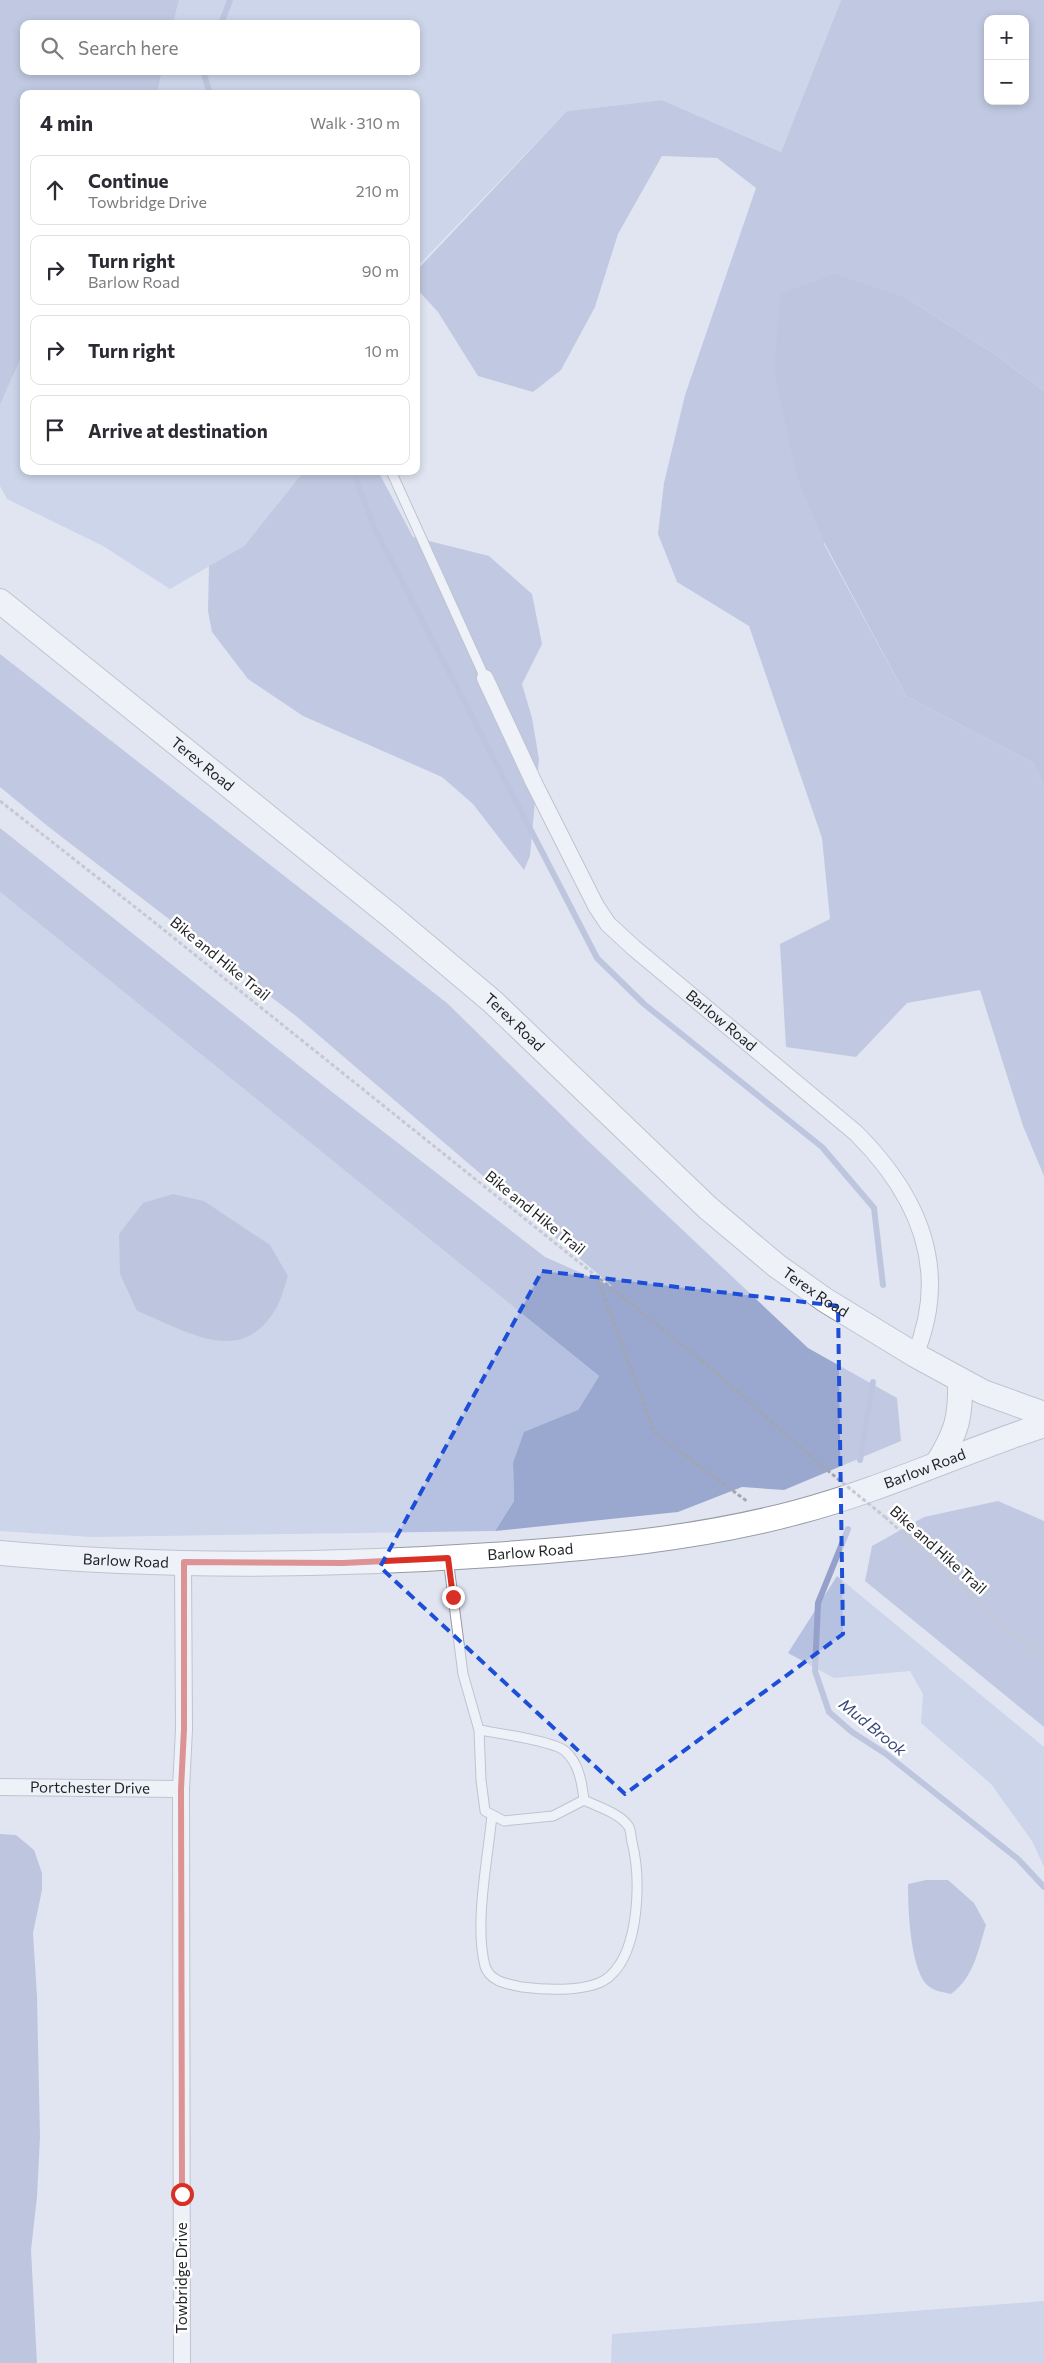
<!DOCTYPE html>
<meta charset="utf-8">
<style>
body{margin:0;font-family:Commissioner,sans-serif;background:#f2f2f3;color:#2b2b33}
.controls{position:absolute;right:15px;top:15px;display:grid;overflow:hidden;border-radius:10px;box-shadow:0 2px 8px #0003}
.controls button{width:45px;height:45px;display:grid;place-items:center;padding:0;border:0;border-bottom:1px solid #e1e1e2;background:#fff;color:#2b2b33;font:25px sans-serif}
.stop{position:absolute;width:15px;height:15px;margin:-11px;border:4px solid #d93025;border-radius:50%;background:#fff}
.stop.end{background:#d93025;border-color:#fff;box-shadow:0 1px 5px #0008}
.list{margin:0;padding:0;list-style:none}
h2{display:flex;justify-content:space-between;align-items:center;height:65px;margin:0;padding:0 20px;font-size:21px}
h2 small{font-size:16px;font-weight:400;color:#7c7c81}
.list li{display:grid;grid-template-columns:32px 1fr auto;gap:15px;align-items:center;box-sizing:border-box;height:70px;margin:0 10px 10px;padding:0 10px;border:1px solid #e1e1e2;border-radius:10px}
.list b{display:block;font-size:19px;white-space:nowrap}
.list p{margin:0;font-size:16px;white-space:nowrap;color:#7c7c81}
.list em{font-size:16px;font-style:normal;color:#7c7c81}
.icon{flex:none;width:28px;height:28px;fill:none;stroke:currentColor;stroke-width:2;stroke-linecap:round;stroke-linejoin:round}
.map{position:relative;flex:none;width:1044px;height:2363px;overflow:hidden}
.search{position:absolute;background:#fff;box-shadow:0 2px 8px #0003;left:20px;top:20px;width:400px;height:55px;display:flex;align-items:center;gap:12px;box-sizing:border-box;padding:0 18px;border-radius:10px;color:#7c7c81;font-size:19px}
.panel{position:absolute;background:#fff;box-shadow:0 2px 8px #0003;left:20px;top:90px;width:400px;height:385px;border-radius:10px}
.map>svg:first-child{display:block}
.green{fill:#b6c1e2}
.forest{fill:#9aa7cf;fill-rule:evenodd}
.water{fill:#95a1ca}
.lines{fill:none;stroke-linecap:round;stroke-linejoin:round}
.stream{stroke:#95a1ca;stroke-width:6}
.lane-casing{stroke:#979aa6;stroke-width:11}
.street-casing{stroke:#979aa6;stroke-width:18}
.secondary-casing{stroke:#979aa6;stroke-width:26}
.path{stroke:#a2a6af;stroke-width:3;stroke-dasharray:4 2.5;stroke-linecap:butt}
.lane{stroke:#fff;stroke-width:9}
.street{stroke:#fff;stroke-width:16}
.secondary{stroke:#fff;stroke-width:24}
.path-bridge{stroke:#a2a6af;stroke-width:3;stroke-dasharray:4 2.5;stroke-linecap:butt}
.route{stroke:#d93025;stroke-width:6}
.marked{fill:none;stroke:#1d4ed8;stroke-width:4;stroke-dasharray:10 6;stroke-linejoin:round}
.labels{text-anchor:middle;stroke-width:5;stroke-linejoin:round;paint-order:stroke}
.street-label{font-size:15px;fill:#1e2024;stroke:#fff}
.water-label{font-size:16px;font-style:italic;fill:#3a487d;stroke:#fff}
</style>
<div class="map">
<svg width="1044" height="2363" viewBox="0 0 1044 2363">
<rect width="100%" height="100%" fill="#e0e5f1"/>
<path class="green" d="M179 0H841L781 152 662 100 567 111 416 268V94H157L162 71H416V24H173Z
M24 351V471H304L244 546 170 589 103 546 7 499 0 486V405Z
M0 892 599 1376 578 1410 513 1463 514 1501 495 1531 92 1537 0 1531Z
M837 1576 1044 1747V1867L1032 1841 991 1784 921 1723 923 1694 910 1671 834 1678 788 1653Z
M1044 2301V2363H611L612 2334Z"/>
<path class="forest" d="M0 0H179L173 24H24V71H162L157 94H24V351L0 405Z
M841 0H1044V391L996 355 907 298 824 544 906 696 1033 763 1044 786V1176L1023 1126 980 990 907 1003 856 1057 786 1047 780 944 830 919 822 838 749 626 677 582 658 534 664 483 685 395 756 188 717 158 662 156 618 234 595 307 561 370 533 392 478 376 438 312 416 288V271L567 111 662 100 781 152ZM988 19H1025V101H988Z
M304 471H378L413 537 489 556 532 594 542 644 522 684 532 718 539 759 530 856 524 870 473 804 442 777 303 716 248 679 212 632 208 611 209 566 244 546Z
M0 654 447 1003 585 1138 808 1348 897 1398 901 1441 784 1490 742 1487 678 1512 495 1531 514 1501 513 1463 524 1432 578 1410 599 1376 0 892V828L327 1088 545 1257 613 1287 296 1016 50 828 0 787Z
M998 1501 1044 1521V1727L865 1581 872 1546 924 1517Z"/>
<path class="water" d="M834 274 907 298 996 355 1044 391V786L1033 763 906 696 825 544 797 477 774 372 780 294Z
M173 1194 204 1201 270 1245 288 1276C285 1285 282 1296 278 1305 243 1370 188 1331 137 1311L120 1274 119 1234 143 1203Z
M0 1834 16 1835 34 1850 42 1873V1890L33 1933 37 1996 40 2137 37 2197 31 2250 37 2363H0Z
M926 1880H948L974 1903 986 1925C978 1951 974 1977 951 1994 942 1992 933 1991 926 1984 910 1965 908 1909 908 1884Z"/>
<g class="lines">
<path class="stream" d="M221 24 230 0
M203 71 210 94
M353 471 374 527 597 958 644 1004 822 1147 874 1208 883 1285
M860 1460 873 1382
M848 1529 818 1603 815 1671 829 1712 852 1732 886 1754 1018 1859 1044 1887"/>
<defs>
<path id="lane" d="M391 471 485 678
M448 1558 463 1674 479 1730 481 1780 485 1811 504 1821 553 1816 584 1800C582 1783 579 1763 565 1751 554 1741 496 1733 479 1730
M492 1815C488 1858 474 1924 485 1966 490 1982 508 1984 522 1987 545 1990 592 1993 610 1976 640 1949 641 1878 632 1842 631 1838 631 1831 629 1827 620 1813 598 1807 584 1800"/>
<g id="street">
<path id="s1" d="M485 678 534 783 596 906 608 924 634 948 856 1133C918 1195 951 1269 915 1355"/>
<path id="s2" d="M0 1787 181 1789"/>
<path d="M182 2363 181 1789 184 1729 183 1562"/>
</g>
<g id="secondary">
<path id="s3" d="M0 601 392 917 493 1002 708 1208 777 1266 825 1300 915 1355 983 1392 1044 1414"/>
<path d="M937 1464C957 1432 961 1417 960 1380"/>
<path id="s4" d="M0 1553C163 1568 328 1566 491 1555 594 1548 698 1539 798 1512 882 1490 961 1452 1044 1425"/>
</g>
</defs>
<use href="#lane" class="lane-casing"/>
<use href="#street" class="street-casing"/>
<use href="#secondary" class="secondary-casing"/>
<path class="path" d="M0 801 149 918 700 1359 822 1466
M598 1280 655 1433 748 1502
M885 1517 1004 1625 1044 1658"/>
<use href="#lane" class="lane"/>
<use href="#street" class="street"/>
<use href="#secondary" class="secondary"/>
<path class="path-bridge" d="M822 1466 885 1517"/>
</g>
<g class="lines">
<path class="route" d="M182 2194 181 1789 184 1729V1562L343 1563 448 1558 453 1597"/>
</g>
<path d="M0 0H1044V2363H0ZM542 1271 838 1306 843 1634 625 1794 380 1567Z" fill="#e0e5f1" fill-opacity=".55" fill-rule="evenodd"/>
<path class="marked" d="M542 1271 838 1306 843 1634 625 1794 380 1567Z"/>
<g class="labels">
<g class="street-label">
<text dy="5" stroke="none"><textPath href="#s3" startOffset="260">Terex Road</textPath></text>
<text transform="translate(220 959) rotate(39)" y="5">Bike and Hike Trail</text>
<text dy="5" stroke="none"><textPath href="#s1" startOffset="424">Barlow Road</textPath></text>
<text dy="5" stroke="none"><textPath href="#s3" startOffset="665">Terex Road</textPath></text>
<text transform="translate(535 1213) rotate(39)" y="5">Bike and Hike Trail</text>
<text dy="5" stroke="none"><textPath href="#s3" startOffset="1070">Terex Road</textPath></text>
<text dy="5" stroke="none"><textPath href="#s4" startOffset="936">Barlow Road</textPath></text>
<text transform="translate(938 1550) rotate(42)" y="5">Bike and Hike Trail</text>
<text dy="5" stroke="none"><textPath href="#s4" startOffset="531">Barlow Road</textPath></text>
<text dy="5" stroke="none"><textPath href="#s4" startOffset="126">Barlow Road</textPath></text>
<text dy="5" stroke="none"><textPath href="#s2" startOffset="90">Portchester Drive</textPath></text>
<text transform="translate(182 2278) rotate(-90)" y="5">Towbridge Drive</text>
</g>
<g class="water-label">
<text transform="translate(873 1727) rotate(39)" y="6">Mud Brook</text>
</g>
</g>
</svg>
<div class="controls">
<button>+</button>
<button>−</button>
</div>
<div class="stop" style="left:182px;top:2194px"></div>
<div class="stop end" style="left:453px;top:1597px"></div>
<div class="search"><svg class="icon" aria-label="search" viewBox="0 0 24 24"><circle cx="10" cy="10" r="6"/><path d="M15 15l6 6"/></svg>Search here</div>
<section class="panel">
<h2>4 min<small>Walk · 310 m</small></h2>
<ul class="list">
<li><svg class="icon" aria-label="ahead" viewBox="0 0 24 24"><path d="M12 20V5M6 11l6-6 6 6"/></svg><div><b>Continue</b><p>Towbridge Drive</p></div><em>210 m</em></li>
<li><svg class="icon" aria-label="right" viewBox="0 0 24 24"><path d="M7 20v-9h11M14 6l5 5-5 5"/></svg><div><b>Turn right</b><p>Barlow Road</p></div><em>90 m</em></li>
<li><svg class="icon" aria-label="right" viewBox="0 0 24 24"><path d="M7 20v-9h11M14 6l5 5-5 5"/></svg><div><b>Turn right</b></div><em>10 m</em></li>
<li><svg class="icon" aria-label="arrive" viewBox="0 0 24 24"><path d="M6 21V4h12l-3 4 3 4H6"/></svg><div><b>Arrive at destination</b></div></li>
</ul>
</section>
</div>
